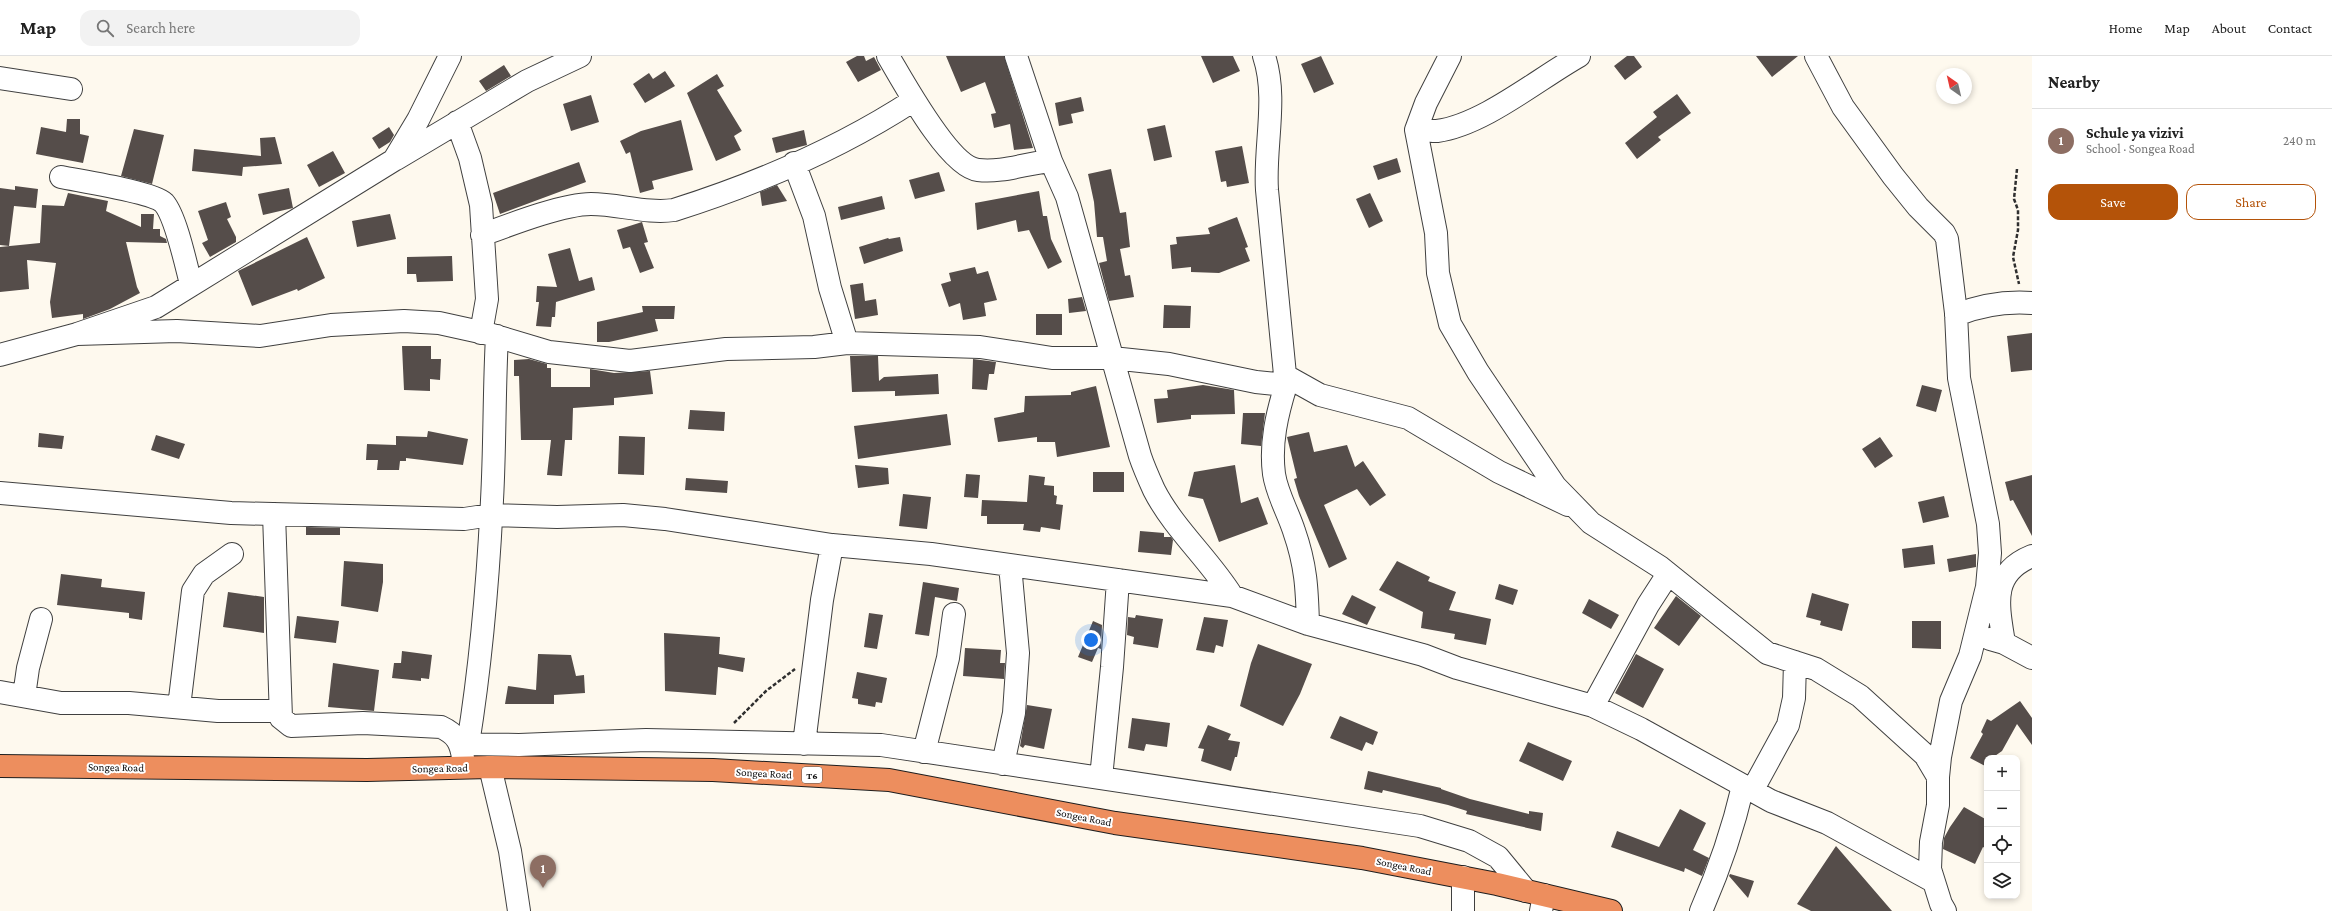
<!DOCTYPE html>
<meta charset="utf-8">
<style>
body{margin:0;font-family:"Crimson Pro",serif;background:#f2f2f2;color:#222}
.controls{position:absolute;right:12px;bottom:12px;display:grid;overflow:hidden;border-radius:8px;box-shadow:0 2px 6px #0003}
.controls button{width:36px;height:36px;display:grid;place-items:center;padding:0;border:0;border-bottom:1px solid #e0e0e0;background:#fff;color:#222;font:20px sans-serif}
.compass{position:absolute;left:1936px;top:12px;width:36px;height:36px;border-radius:50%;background:#fff;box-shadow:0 2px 6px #0003;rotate:326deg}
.you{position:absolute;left:1091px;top:584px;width:14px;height:14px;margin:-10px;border:3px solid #fff;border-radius:50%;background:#1a73e8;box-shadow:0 0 0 6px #1a73e833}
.badge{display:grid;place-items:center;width:26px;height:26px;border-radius:50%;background:#b45309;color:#fff;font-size:13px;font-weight:700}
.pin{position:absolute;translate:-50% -33px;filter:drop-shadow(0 1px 2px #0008)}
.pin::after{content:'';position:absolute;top:21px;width:14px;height:12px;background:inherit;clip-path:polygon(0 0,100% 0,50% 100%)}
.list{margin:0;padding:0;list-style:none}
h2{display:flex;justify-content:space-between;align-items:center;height:52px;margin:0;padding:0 16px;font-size:17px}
h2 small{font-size:13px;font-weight:400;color:#767676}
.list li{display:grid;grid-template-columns:26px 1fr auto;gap:12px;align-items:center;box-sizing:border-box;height:64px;padding:0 16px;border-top:1px solid #e0e0e0}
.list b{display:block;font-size:15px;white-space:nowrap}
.list p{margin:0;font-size:13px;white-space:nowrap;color:#767676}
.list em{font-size:13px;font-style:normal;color:#767676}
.actions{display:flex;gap:8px;padding:12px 16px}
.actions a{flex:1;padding:9px 0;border:1px solid #b45309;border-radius:12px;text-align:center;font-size:14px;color:#b45309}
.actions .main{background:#b45309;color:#fff}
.icon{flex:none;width:22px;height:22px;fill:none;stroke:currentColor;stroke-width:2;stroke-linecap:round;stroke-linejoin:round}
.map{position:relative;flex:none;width:2032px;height:855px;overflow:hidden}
header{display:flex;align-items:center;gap:24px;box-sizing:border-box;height:56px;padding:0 20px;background:#fff;border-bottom:1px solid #e0e0e0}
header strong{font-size:19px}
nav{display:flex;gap:22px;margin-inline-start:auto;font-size:14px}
.search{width:280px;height:36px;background:#f2f2f2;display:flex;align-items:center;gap:10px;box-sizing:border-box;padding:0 14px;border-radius:12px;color:#767676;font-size:15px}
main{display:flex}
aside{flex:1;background:#fff}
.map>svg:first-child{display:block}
.building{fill:#554d4a}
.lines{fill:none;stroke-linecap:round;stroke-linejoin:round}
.minor-casing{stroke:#404040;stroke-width:24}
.highway-casing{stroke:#1e1e1e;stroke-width:24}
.path{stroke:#2f2f2f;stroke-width:2.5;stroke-dasharray:4 2;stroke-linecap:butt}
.minor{stroke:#fff;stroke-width:22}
.highway{stroke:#ed8e5e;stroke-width:22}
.labels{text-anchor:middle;stroke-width:4;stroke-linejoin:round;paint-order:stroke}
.shield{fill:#fff;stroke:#565656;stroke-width:1}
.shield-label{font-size:10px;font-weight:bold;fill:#0d0d0d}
.street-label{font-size:11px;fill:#0d0d0d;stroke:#fff}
</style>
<header>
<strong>Map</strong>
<div class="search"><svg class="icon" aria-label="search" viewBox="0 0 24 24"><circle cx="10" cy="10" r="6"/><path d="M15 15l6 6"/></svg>Search here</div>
<nav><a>Home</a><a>Map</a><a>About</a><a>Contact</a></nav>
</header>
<main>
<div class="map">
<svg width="2032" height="855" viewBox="0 0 2032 855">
<rect width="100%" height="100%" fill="#fef9ee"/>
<path class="building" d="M857 0H864L866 5 874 1 881 14 858 26 846 6Z
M946 0H1004L1033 92 1014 94 1010 68 994 72 991 58 996 57 985 26 961 36Z
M1201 0H1233L1240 15 1213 27Z
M1321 0 1334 28 1314 37 1301 8Z
M1627 0H1634L1642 11 1625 24 1614 10Z
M1756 0H1798L1772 21Z
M504 9 511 20 486 35 479 25Z
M665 15 675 30 645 47 633 28 649 17 653 23Z
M717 18 724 30 717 34 742 75 734 80 741 94 716 105 687 37Z
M1677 38 1691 57 1658 81 1661 84 1637 103 1625 87 1657 61 1653 56Z
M591 39 599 66 571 75 563 48Z
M1081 41 1084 55 1071 58 1073 67 1059 70 1055 47Z
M67 63H80V78L89 80 83 107 36 98 41 71 66 76Z
M681 64 693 114 652 125 654 133 640 137 630 96 626 98 620 85 641 75Z
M1165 69 1172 101 1154 105 1147 73Z
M389 71 394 79 390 86 379 93 372 82Z
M134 73 164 79 152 128 121 120Z
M804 74 807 89 776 97 772 82Z
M275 81 282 108 243 111 242 120 192 115 194 93 261 100 260 82Z
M1242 90 1249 127 1227 131 1226 125 1221 126 1215 95Z
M333 95 345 117 319 131 307 109Z
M1397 102 1401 116 1378 124 1373 110Z
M579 106 586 126 500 158 493 137Z
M1111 113 1120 157 1126 156 1130 191 1120 193 1125 220 1130 219 1134 241 1109 245 1099 207 1107 205 1103 181H1097L1094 146 1088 118Z
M939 116 945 135 915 143 909 124Z
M777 129 787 145 762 150 760 136Z
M15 130 38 133 36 152 14 150 9 190 0 189V132L15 134Z
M289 132 293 152 263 159 258 138Z
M1039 135 1043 160H1047L1051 183 1062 206 1048 213 1029 174 1018 176 1016 164 977 174 975 147Z
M68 137 108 145 106 155 141 171V158H154L153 173H160V180L166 183 167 187 126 186 137 231 140 237 110 253 83 263V258L52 262 50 246 56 207 27 204 29 233 0 236V191L40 187 42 149 64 150Z
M1370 137 1383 165 1369 172 1356 143Z
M882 140 885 153 841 164 838 151Z
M226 146 231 161 227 163 236 181V186L210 201 202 187 208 184 198 155Z
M390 158 396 183 357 191 352 165Z
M1237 161 1248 191 1245 192 1250 205 1219 217 1191 216V211L1172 213 1170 189 1177 188 1176 181 1210 178 1208 172Z
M642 166 648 186 644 187 654 212 640 217 630 191 623 193 617 174Z
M307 181 325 222 298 235 297 233 252 250 238 215Z
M900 181 903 195 864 208 859 191 888 182 889 183Z
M570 192 579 225 592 221 595 234 556 246 555 261H552L551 271 536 270 539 246H536L537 230 557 231 548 198Z
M452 200 453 225 417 226 416 218H407V201Z
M975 211 977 218 988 215 997 244 984 247 986 260 963 264 960 247 949 251 941 228 951 225 949 217Z
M863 227 865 245 876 243 878 259 855 263 850 229Z
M1082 241 1086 255 1069 257 1068 243Z
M1164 249 1191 250 1190 272H1163Z
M642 250H675L674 263H655L658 275 609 286H597V266L643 256Z
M1036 258H1062V279H1036Z
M2032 277V314L2011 316 2007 280Z
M402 290H431V303H441L440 324 430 323V335L404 334Z
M850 300H878L879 325 884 321 938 318 939 338 895 340V335L852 336Z
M529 303 547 308V312H551V331H590V313L614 317 650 315 653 338 614 342V349L573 352 572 384H565L562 420 547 419 551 384H521L519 320H514V304Z
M973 303 996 306 994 318H989L987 334 972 333Z
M1203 329 1234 334 1235 358 1191 359V363L1157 367 1154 343 1168 342 1167 334Z
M1922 329 1942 334 1936 356 1916 350Z
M1096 330 1110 391 1057 401 1055 386H1037V381L998 386 994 362 1024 356 1025 340 1071 339V336Z
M690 354 725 356 724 375 688 373Z
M1243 357H1265L1261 390 1241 388Z
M947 358 951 389 858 403 854 370Z
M428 375 468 383 463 409 406 402V405H400L399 414H377L378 404H366L367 388 396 389V380L427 381Z
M1309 376 1314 396 1347 389 1355 411 1363 405 1386 439 1370 450 1357 433 1324 449 1347 503 1329 512 1299 440 1294 423 1297 422 1287 381Z
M39 377 64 380 62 393 38 391Z
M156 379 185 388 179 403 151 394Z
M619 380 645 381 644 419 618 418Z
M1880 381 1893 400 1875 412 1862 393Z
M855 409 888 412 889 428 858 432Z
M1235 409 1241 447 1258 441 1268 468 1219 486 1203 443 1188 440 1194 416Z
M1093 416H1124V436H1093Z
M966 418 980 419 978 442 964 441Z
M1029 419 1045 421 1044 429 1054 430V439L1057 440 1056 448 1063 449 1060 474 1041 471 1040 476 1023 474 1024 468H987V460H981L982 444 1027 446Z
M2032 419V480L2013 444 2010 445 2005 426Z
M686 422 728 425 727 437 685 434Z
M903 438 931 441 927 473 899 470Z
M1944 440 1949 461 1923 467 1918 446Z
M306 471 340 472V479H306Z
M1140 475 1164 477V481H1171L1173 484 1171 499 1138 496Z
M1933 489 1935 508 1904 512 1902 493Z
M1976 498V511L1949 516 1947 503Z
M344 505 383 508V526L378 556 341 550Z
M1397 505 1430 521 1428 525 1456 536 1449 554 1491 563 1486 589 1454 583 1455 578 1421 572 1423 556 1379 534Z
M61 518 102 523 101 531 145 536 142 564 129 562V557L57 549Z
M923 526 959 532 957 545 935 541 929 580 915 578Z
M1499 528 1518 534 1513 549 1495 543Z
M228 536 264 541V577L223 571Z
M1812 537 1849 548 1842 575 1820 569 1821 565 1806 561Z
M1352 539 1376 551 1367 569 1342 558Z
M1676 540 1701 560 1679 590 1654 572Z
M1589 543 1619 559 1611 573 1582 557Z
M869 557 883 559 877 593 864 591Z
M1136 559 1163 563 1158 592 1133 588 1134 581 1127 579 1128 561 1135 562Z
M297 560 339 565 336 587 294 582Z
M1204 561 1228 564 1223 591 1216 589 1214 597 1196 594Z
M1093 565 1102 569 1101 593 1098 592 1092 606 1078 601Z
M1912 565H1941V593L1912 592Z
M664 577 720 581 719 598 745 602 743 616 718 611 716 639 665 635Z
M1258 588 1312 608 1300 638 1283 670 1240 650 1251 607Z
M965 592 1001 594 1000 607H1005L1004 623 963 620Z
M402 595 432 599 429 623 421 622V625L392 622 394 607H401Z
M538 598 571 599 576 620 584 619 585 637 554 639V648H505L508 630 536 634Z
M1636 598 1664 613 1643 652 1615 637Z
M333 607 379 614 374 655 328 651Z
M857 616 887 622 882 647 876 646 875 651 858 648V643L852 642Z
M2020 645 2032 662V689L2017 668 2002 695 1992 702H1987V711L1970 702 1983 678 1981 676 1987 663 1991 665Z
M1027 649 1052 653 1044 693 1025 689 1023 692 1020 690Z
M1340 660 1378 676 1373 689 1366 686 1362 695 1330 682Z
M1132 662 1170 667 1167 691 1146 688 1144 695 1128 692Z
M1208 669 1231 678 1228 684 1240 686 1237 701H1235L1231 715 1201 705 1204 693 1198 692Z
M1528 686 1572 705 1563 725 1519 705Z
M1368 715 1441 732V733L1470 743 1529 758V755L1543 757 1541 775 1466 758 1467 755 1448 749 1383 734 1382 737 1364 733Z
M1964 751 1987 764V793L1983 791 1975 808 1943 793 1944 782 1950 771Z
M1680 753 1706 767 1693 794 1709 802 1702 820 1685 812 1684 816 1611 791 1617 775 1659 791Z
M1836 790 1892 855H1811L1797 848Z
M1730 818 1754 825 1748 842 1729 820Z"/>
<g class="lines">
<defs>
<path id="minor" d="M888 0C903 25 949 111 978 114 1002 117 1027 107 1051 105
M1016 0 1051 105 1067 141 1140 400C1144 412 1149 423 1154 434 1174 473 1209 503 1232 540
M1264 0C1278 42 1264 91 1267 134L1286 329C1277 358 1270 387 1274 418 1277 438 1288 456 1294 475 1306 509 1307 533 1308 568
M1450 0 1426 47 1416 74 1436 177 1438 217 1450 268 1478 316 1555 430 1591 467 1660 511 1767 597 1816 613 1860 640 1925 699 1938 721V749L1931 786 1930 813 1941 848 1945 855
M1816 0 1843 51 1893 120 1918 151 1944 177 1947 183 1956 257 1959 322 1988 468 1990 497 1987 531 1970 600 1951 645 1940 701 1938 721
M0 22 71 33
M457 66 470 102 481 149 487 243 481 277
M1416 74C1423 74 1431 75 1437 75 1483 69 1538 23 1579 0
M396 103 527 25 580 0
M794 107 814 160 830 232 847 287
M61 121C80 125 153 136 164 147 176 161 186 209 191 228
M482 179C509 169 563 148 591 148 619 148 647 158 674 154 756 128 842 91 914 44
M1956 259C1981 249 2005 245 2032 247
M77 278 177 275 260 280 331 269 404 265 439 267 489 278 549 296 630 305 726 293 814 291 847 287 980 291 1052 302H1112L1169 308 1256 326 1286 329
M0 299 77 278 156 251 394 104 418 64 450 0
M1286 320 1320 339 1408 362 1499 416 1568 449
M0 437 231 457 464 463 491 459 557 461 623 459 665 463 832 489 931 498 1232 540 1308 568 1423 599 1457 612 1593 650 1641 673 1771 745 1827 767 1933 825
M274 458 281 662 291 670 363 667 441 671C456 678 461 686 463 702
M1990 583 2004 587 2032 602
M2004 587C1998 549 1990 517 2032 500
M0 636 61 647H129L218 655H280
M24 640 28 612 41 563
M1593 650 1648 549 1668 518
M179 651 193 535 204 518 232 498
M461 688 519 689 646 684 881 689 1420 770 1469 785 1498 801 1526 835
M468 688C481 607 488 526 492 444 495 390 494 335 497 280
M804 688 822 544 832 489
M924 696 948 602 954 558
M1003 708 1014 657 1018 597 1010 509
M490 711 510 795 519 855
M1101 722 1112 611 1118 524
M1752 735 1788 669 1794 642 1795 606
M1463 855V821
M1541 855 1544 839
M1701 855C1719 814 1733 773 1743 730"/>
<path id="highway" d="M0 710 367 714 490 711 713 714 889 724 1115 767 1362 802 1497 828 1611 855"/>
</defs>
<use href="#minor" class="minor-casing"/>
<use href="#highway" class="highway-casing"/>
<path class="path" d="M2017 113 2014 143 2018 154V174L2013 201 2019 228
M734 667 766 635 795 613"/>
<use href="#minor" class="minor"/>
<use href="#highway" class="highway"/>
</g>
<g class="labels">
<rect class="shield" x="802" y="711" width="20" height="16" rx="3"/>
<g class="shield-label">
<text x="812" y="723">T6</text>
</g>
<g class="street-label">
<text transform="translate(116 711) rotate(1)" y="4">Songea Road</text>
<text transform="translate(440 712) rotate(-1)" y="4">Songea Road</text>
<text transform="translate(764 717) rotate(3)" y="4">Songea Road</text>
<text transform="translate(1084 761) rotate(11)" y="4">Songea Road</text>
<text transform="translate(1404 810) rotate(11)" y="4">Songea Road</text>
</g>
</g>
</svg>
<div class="controls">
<button>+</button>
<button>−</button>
<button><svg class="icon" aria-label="locate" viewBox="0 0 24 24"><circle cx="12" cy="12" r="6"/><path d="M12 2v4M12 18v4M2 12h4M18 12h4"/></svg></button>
<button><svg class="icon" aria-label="layers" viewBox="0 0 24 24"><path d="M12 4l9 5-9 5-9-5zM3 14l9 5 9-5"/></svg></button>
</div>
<svg class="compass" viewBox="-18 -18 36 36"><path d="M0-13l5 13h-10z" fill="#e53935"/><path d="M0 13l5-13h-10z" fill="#767676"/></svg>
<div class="you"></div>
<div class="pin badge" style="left:543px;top:832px;background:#8d6e63">1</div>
</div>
<aside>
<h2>Nearby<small></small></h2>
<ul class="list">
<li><span class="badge" style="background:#8d6e63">1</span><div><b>Schule ya vizivi</b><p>School · Songea Road</p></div><em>240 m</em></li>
</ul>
<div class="actions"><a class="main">Save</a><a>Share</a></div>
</aside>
</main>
